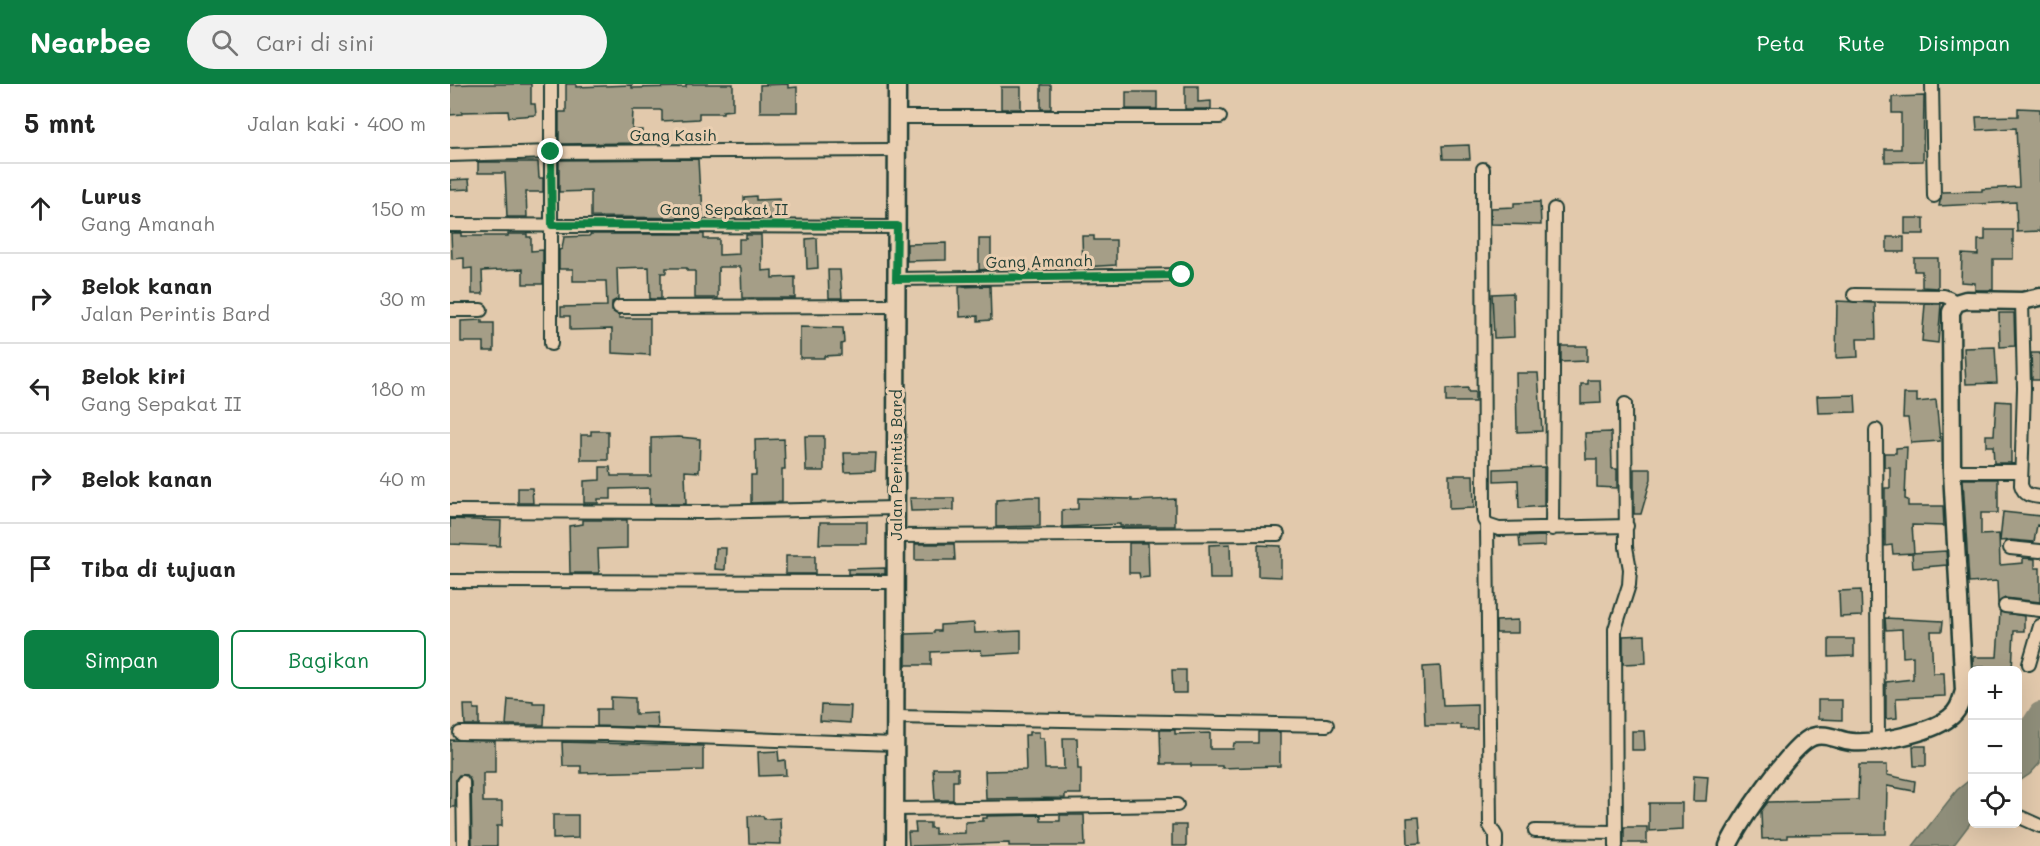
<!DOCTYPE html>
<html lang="id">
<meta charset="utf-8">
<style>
body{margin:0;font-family:Mali,sans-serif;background:#f2f2f2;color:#222}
.controls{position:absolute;right:18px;bottom:18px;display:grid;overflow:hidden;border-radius:9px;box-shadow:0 6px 24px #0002}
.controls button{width:54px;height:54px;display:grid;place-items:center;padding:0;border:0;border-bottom:2px solid #e0e0e0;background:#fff;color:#222;font:30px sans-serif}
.stop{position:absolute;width:18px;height:18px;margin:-14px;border:4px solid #0b8043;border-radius:50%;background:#fff}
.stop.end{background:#0b8043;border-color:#fff;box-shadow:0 2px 6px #0008}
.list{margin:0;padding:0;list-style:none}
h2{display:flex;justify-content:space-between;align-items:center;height:78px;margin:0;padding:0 24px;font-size:26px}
h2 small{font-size:20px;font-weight:400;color:#767676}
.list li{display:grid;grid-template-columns:39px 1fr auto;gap:18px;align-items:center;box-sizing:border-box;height:90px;padding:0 24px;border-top:2px solid #e0e0e0}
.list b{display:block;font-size:22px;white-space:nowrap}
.list p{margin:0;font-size:20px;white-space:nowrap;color:#767676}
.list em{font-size:20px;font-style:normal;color:#767676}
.actions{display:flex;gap:12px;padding:18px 24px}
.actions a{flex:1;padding:14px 0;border:2px solid #0b8043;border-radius:9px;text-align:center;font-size:21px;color:#0b8043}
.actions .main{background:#0b8043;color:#fff}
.icon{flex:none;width:33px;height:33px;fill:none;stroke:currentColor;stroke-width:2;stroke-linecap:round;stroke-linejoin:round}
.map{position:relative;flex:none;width:1590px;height:762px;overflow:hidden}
header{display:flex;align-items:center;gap:36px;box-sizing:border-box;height:84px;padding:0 30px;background:#0b8043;color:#fff}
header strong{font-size:28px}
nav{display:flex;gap:33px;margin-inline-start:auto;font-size:21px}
.search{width:420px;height:54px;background:#f2f2f2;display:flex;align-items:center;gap:15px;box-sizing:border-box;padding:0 21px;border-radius:33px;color:#767676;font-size:22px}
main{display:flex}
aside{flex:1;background:#fff}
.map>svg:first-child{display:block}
.water{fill:#8f8e7a;stroke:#626e5e;stroke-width:1.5}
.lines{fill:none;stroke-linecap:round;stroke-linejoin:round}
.river{stroke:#8f8e7a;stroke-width:22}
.building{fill:#a59e87;stroke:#1f3d34;stroke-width:1.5}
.street-casing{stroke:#1f3d34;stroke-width:16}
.secondary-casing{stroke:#1f3d34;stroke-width:21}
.street{stroke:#eacfb1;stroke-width:12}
.secondary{stroke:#eacfb1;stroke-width:16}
.route{stroke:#0b8043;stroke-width:8}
.labels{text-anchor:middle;stroke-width:6;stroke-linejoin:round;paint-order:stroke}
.street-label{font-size:16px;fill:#1f3d34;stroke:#eacfb1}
</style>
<header>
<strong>Nearbee</strong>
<div class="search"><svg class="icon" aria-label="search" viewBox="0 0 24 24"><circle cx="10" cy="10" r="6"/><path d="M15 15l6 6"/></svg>Cari di sini</div>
<nav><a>Peta</a><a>Rute</a><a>Disimpan</a></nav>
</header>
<main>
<aside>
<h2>5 mnt<small>Jalan kaki · 400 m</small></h2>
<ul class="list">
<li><svg class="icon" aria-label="ahead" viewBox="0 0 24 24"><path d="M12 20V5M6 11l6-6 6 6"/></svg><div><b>Lurus</b><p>Gang Amanah</p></div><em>150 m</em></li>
<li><svg class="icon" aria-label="right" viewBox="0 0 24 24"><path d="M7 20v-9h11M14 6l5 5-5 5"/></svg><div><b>Belok kanan</b><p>Jalan Perintis Bard</p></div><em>30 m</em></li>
<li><svg class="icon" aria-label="left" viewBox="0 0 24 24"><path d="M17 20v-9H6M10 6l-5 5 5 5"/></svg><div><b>Belok kiri</b><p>Gang Sepakat II</p></div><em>180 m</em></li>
<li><svg class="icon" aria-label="right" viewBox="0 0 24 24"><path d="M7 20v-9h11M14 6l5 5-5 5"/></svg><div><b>Belok kanan</b></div><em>40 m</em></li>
<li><svg class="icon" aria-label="arrive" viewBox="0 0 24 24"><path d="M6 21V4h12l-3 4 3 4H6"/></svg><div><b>Tiba di tujuan</b></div></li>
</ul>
<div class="actions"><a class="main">Simpan</a><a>Bagikan</a></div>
</aside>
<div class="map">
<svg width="1590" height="762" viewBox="0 0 1590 762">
<rect width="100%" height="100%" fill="#e2c9ac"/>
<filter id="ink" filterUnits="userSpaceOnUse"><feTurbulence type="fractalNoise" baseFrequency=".0167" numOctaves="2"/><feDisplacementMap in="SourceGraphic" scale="12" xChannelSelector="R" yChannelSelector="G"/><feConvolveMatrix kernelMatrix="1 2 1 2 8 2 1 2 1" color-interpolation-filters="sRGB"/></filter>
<g filter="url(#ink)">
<path class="water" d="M1590 634V679L1580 690 1568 698V658Z
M1522 694V737L1503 762H1463L1507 706Z"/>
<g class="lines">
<path class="river" d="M1568 653 1583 640 1590 629"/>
</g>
<path class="building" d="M20 0H81V20H85L86 31 59 33 58 27 12 28V30L0 31V1Z
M116 0H126V3L182 1V4L236 3V0H283V26L273 27V29H249V35L212 37V27L210 26H183L182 46H192V59L109 60V28H116Z
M338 0V4L347 3V28H310V1Z
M591 1H601V25H591Z
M735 2H748V18L761 17V25H735Z
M551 3H571V25H551Z
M676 8H707V25H676Z
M1474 12 1473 77 1435 78V65H1451V29H1442V13Z
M1568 24 1590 25V147L1567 148 1566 118 1489 122 1492 108 1532 107V105L1569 103 1566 44 1527 46 1526 33 1568 32Z
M1019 61 1020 75H993L992 62Z
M248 75 250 111H252L253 134 141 133V107L109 108V76Z
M28 78H88L89 94H93V108H76L77 133H57L55 89H28Z
M19 95 20 105 0 106V96Z
M306 112V116L330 115 331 134H295L294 113Z
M1090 118 1091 141 1041 140V124L1064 123V119Z
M1455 134H1474V150H1455Z
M1535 146H1563V175H1543V206H1525V199L1511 198 1512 170 1528 171V156H1535Z
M1 149H11V152H58V150H77V153H81V167L93 166V200H73V185L32 187 33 210H22V184L14 185V174L2 175Z
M141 150H254V155H269V171L289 170V155H296V151H311L312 187 322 186V194L345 193V214H292L291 184 290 183H269V187H268V214H245V187H237V184H216V189H211V215H200L199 183 167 184 168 215 162 218V227L169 231V234H200V271L162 269V245L120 246V232H111V223L157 222 156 197H123V185H109V166L112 165 114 153 139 152Z
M632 152H644V156H666V181L633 183Z
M1437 153H1454V168H1437Z
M367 154 368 184 357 185 356 155Z
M529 155H541V185L529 186Z
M496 159V176L457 177V160Z
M1464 174H1488V204L1472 203V187H1464Z
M378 186H390L392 214H379Z
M540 202 541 236 528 237V232L510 233 509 203Z
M1063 209 1064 253 1044 254 1042 210Z
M1387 217 1425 219 1426 255H1407L1408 273 1386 274Z
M1475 220H1491L1488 259 1472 257Z
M1549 229H1564L1565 262 1550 263Z
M32 236V239H44V267H34V258H11V237Z
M350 243 393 244 394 259 391 260V271L374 272V274H350Z
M1111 262H1137V277L1111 278Z
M1545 263 1547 299 1516 300 1514 264Z
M1581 269H1590V296H1582Z
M1066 289H1088L1092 347 1067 348Z
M1138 296H1150L1151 319 1131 320V300H1138Z
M1018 304V308H1025V318H996V305Z
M1454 310H1467V318L1486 316 1490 357 1461 359 1458 334H1453Z
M1405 311 1406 328 1368 329 1367 312Z
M1546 317 1561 318V379H1544L1543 362H1536V351H1544Z
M141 347H158V376H131V351H141Z
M1161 348 1162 385H1167V404L1147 403V375H1136L1135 349Z
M355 352H374V387H356Z
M229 353 250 355 249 388 235 387 236 420H200V404L161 405V415H148V419H134V397L150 396V383H160L161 392H201V354Z
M334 355 335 385H332V418L301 419V391H306L305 356Z
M1457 363 1455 415 1458 416V422H1493L1494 442 1462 441 1464 469 1443 470 1442 461 1435 462V404H1440V383H1434V369H1446V364Z
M394 369H426L425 387 395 388Z
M1094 383V422L1069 424 1068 396 1044 397V385Z
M1184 385H1201V395L1191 430H1184Z
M999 391H1023L1024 424 999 425Z
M1513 395H1548V429H1531V451L1549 450 1550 481 1573 479V474L1585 475V484H1590V518L1555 514 1548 519 1547 497 1519 499Z
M68 404H82L83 419H68Z
M580 413H590V442L546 443V416Z
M460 414H504V426L461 427Z
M628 414 682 415V417L725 415V442H670V440L612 443V426L628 425Z
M1553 428 1590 432V442L1587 441 1584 458 1561 456 1550 457Z
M0 435 51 437 50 462 0 460Z
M133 436H177V464L148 465 149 489H120L119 442 133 440Z
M370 438H417V460H369Z
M1095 452V462L1070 463 1069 453Z
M679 459H698L699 493 690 494 689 489H679Z
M465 460H504L505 476H465Z
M780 460 781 495H760L759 461Z
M808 461 831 462V493L808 492Z
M266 464H276L275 486 265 485Z
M1496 467 1497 481 1463 484 1462 469Z
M336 472H365V490H336Z
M435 484V490H398V485Z
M1411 506 1412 532 1390 533 1389 507Z
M1550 528 1574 532V547H1564L1562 586H1549L1547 583H1523V573H1547Z
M1435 534 1493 537 1492 547H1481L1483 589H1494L1495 612 1446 614 1447 634 1436 635V598L1463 595V572L1453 573 1452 545 1436 546Z
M1068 536V549H1046V537Z
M524 539 525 549 571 547V569L532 571 531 566 481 568V581H456V550L484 549V547H490V541Z
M1195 551 1196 579 1173 580V552Z
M1379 555H1404V572L1379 573Z
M990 582 993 621 1027 620V645H1011V641H975L973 583Z
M722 586H736V609H723Z
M161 613 185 614V630L207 629 208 644 147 642V625H161Z
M58 615 73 616 83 617V619H95L94 641H56Z
M1368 616H1392V636L1368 635Z
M14 621H24V625H29V641H15Z
M371 621 401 622 400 639 370 637Z
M710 646H725V650L760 649V665H783L784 659H808V648H830V682L772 684V682H741V680H711Z
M1182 647H1194L1195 666H1182Z
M579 648H589V654H594L595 685H614L613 654H627L628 685H631V710H615V714L536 715 535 687 576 686 575 651H579Z
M0 656 45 657V689H33V718H52V742H47V762H22L21 698 16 691H9L6 695 5 723H0Z
M112 658 253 662V686L131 689V682H113Z
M1463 662H1476V682H1464Z
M328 667 329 677 335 676 336 691 309 692 308 668Z
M1409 681H1437V691L1465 697 1464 707 1437 702 1436 750 1337 751V754L1312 755 1311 727 1318 718 1408 716Z
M483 684H508V697H503V716H485Z
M1244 691 1258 692 1256 717H1243Z
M1199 719H1232V745L1199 747Z
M103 731H128V754L103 755Z
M591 731V737H610V731H634L635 762H559V759L459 762 458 748H466L465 739H480V744H485V750L515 749V738L533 737V734H537V732Z
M298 732H313L314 735 330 734 331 760 299 759Z
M969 733 971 759 958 760 957 734Z
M722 741H736V762H722Z
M1174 743H1197V759H1174Z"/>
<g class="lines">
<defs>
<path id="street" d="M101 0V260
M1482 0 1484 112
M447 33H770
M0 71 101 68 447 66
M1033 85 1034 436 1037 441 1040 742 1046 752V762
M0 141 447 143
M446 195 732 191
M1404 211 1494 212 1499 214 1506 219
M1572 217 1574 304 1571 401C1574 411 1580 412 1590 413
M169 223 446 222
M0 226H31
M1426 346 1428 658
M1502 387H1571
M0 427 255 428 446 424
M1037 441 1049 445 1177 442
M1102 445 1104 125
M446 452 828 450
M1560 464 1590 467
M0 497 446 498
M1555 522 1590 526
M1579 580 1590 542
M445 633 877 641
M10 649 157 650 445 660
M13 698 14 762
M445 725 727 721
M1570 733 1590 742
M1085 747 1166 748
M1166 762 1165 545 1179 501 1180 485 1176 463 1175 320"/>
<path id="secondary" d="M445 762 447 0
M1278 762C1289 739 1340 662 1362 653 1376 648 1389 657 1402 658 1426 660 1480 649 1499 634 1509 627 1511 617 1514 607L1502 387 1501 228 1506 219 1516 216 1572 217 1590 213"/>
</defs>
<use href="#street" class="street-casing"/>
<use href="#secondary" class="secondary-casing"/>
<use href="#street" class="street"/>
<use href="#secondary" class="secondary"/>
</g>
</g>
<g class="lines" filter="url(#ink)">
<path class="route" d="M101 68 102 141 447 142 446 195 732 191"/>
</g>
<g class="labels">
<g class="street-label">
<text x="223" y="57">Gang Kasih</text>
<text x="274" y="131">Gang Sepakat II</text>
<text transform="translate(589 177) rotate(-1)" y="6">Gang Amanah</text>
<text transform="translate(446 381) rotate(-90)" y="6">Jalan Perintis Bard</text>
</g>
</g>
</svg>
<div class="controls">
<button>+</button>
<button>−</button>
<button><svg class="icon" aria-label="locate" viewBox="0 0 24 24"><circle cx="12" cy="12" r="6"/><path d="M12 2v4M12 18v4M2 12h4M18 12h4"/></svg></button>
</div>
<div class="stop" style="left:732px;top:191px"></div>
<div class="stop end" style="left:101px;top:68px"></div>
</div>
</main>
